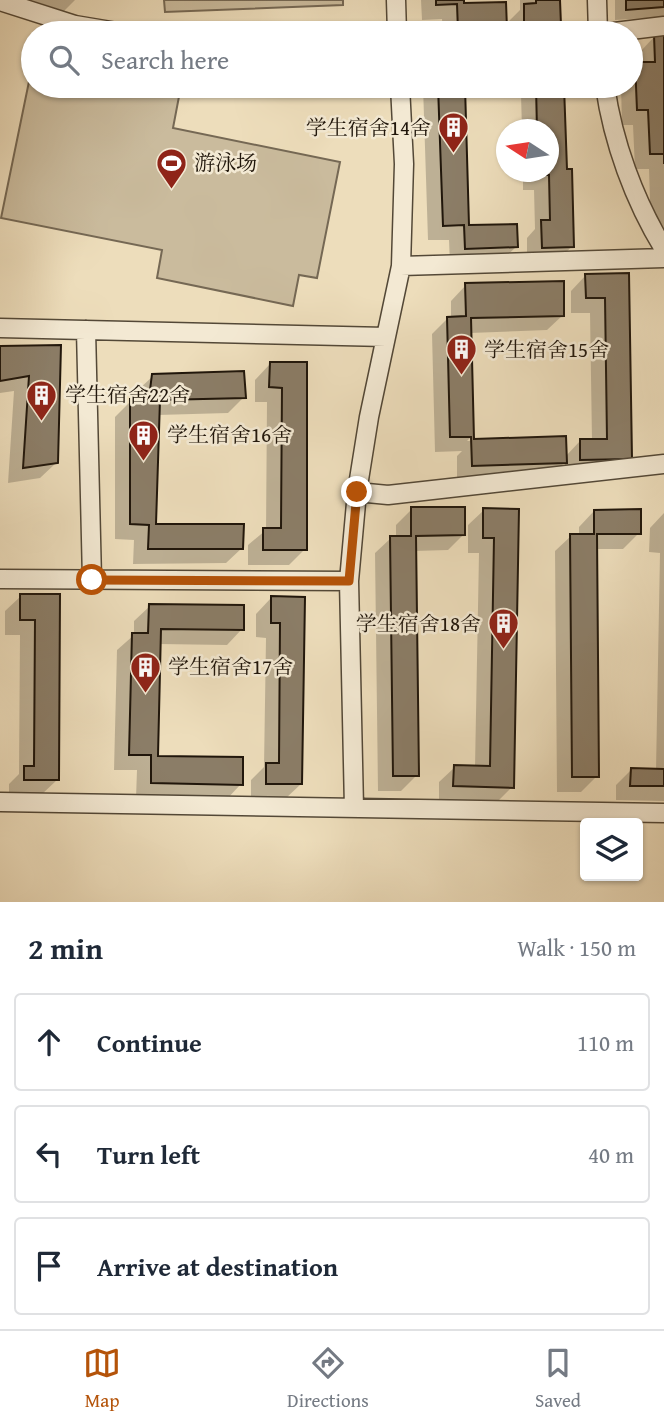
<!DOCTYPE html>
<meta charset="utf-8">
<style>
body{margin:0;font-family:"Gentium Book Plus","Noto Serif SC",serif;background:#f2f2f3;color:#1f2937}
.controls{position:absolute;right:21px;bottom:21px;display:grid;overflow:hidden;border-radius:7px;box-shadow:0 2px 5px #0004}
.controls button{width:63px;height:63px;display:grid;place-items:center;padding:0;border:0;border-bottom:2px solid #e0e1e3;background:#fff;color:#1f2937;font:35px sans-serif}
.compass{position:absolute;left:496px;top:119px;width:63px;height:63px;border-radius:50%;background:#fff;box-shadow:0 2px 5px #0004;rotate:282deg}
.stop{position:absolute;width:21px;height:21px;margin:-16px;border:5px solid #b45309;border-radius:50%;background:#fff}
.stop.end{background:#b45309;border-color:#fff;box-shadow:0 2px 7px #0008}
.list{margin:0;padding:0;list-style:none}
h2{display:flex;justify-content:space-between;align-items:center;height:91px;margin:0;padding:0 28px;font-size:30px}
h2 small{font-size:23px;font-weight:400;color:#747a83}
.list li{display:grid;grid-template-columns:46px 1fr auto;gap:21px;align-items:center;box-sizing:border-box;height:98px;margin:0 14px 14px;padding:0 14px;border:2px solid #e0e1e3;border-radius:7px}
.list b{display:block;font-size:26px;white-space:nowrap}
.list em{font-size:23px;font-style:normal;color:#747a83}
.icon{flex:none;width:38px;height:38px;fill:none;stroke:currentColor;stroke-width:2;stroke-linecap:round;stroke-linejoin:round}
.map{position:relative;flex:none;width:664px;height:902px;overflow:hidden}
.search{position:absolute;background:#fff;box-shadow:0 2px 5px #0004;left:21px;right:21px;top:21px;height:77px;display:flex;align-items:center;gap:18px;box-sizing:border-box;padding:0 24px;border-radius:38px;color:#747a83;font-size:26px}
.sheet{height:427px;background:#fff}
nav{display:flex;justify-content:space-around;align-items:center;box-sizing:border-box;height:98px;border-top:2px solid #e0e1e3;background:#fff;font-size:19px;color:#747a83}
nav a{display:grid;justify-items:center;gap:4px}
nav .on{color:#b45309}
.map>svg:first-child{display:block}
.green{fill:#cabb9d;stroke:#756854;stroke-width:2}
.shadow{fill:#0003}
.building{fill:#8b7d67;stroke:#20160b;stroke-width:2}
.lines{fill:none;stroke-linecap:round;stroke-linejoin:round}
.minor-casing{stroke:#534837;stroke-width:21}
.minor{stroke:#f3e9d3;stroke-width:18}
.route{stroke:#b45309;stroke-width:9}
.labels{text-anchor:middle;stroke-width:5;stroke-linejoin:round;paint-order:stroke}
.poi-label{font-size:21px;fill:#20160b;stroke:#f3e9d3;text-anchor:start}
</style>
<div class="map">
<svg width="664" height="902" viewBox="0 0 664 902">
<rect width="100%" height="100%" fill="#edddbb"/>
<filter id="stains"><feTurbulence type="fractalNoise" baseFrequency=".00286" numOctaves="4"/><feColorMatrix values="0 0 0 0 .2 0 0 0 0 .09 0 0 0 0 .02 0 0 0 .5 -.17"/></filter>
<radialGradient id="worn" r=".72"><stop offset=".6" stop-color="#630" stop-opacity="0"/><stop offset="1" stop-color="#630" stop-opacity=".3"/></radialGradient>
<path class="green" d="M164 0H343V5L165 12Z
M33 62V86H181L173 128 340 162 317 278 299 275 293 306 157 278 162 250 1 218Z"/>
<path class="shadow" d="M31 0H75L64 11Z
M421 0H462V5L505 28 500 33H443L442 19 422 20Z
M520 0H558L559 25 551 33H509V21L520 10Z
M615 0H664V17L615 20Z
M654 37H664V233L651 234 649 169H635L633 125H622L621 86H631V69L639 64V53Z
M423 86H463L468 227 516 247 500 262 450 264 449 240H428Z
M479 86H563L565 171 572 246 557 262H527V238L535 229 534 190H523V172H548V130H522L521 95 480 96Z
M586 275H627L630 458 614 474H565V462L549 478 457 480V456L462 451 435 452 432 334 448 318H451V301L466 285 563 315 547 330 470 333 472 436 467 441 564 438 565 457 580 441H592L590 313H571V291Z
M59 347 56 463 40 478 8 483 14 391 0 393V348Z
M270 364H306L305 549 289 565H248V545L266 530 267 402H255V380Z
M153 376 244 397 228 413 158 415 154 526 242 548 226 563 133 564 134 540 115 539V417L131 401H136L137 391Z
M412 509 463 535 448 550 414 551 417 775 401 791H378L375 553 391 538H396V525Z
M484 510H517L512 787 497 802 439 801V782L455 767H475L479 553H468V525Z
M594 511 639 533 623 549H596L597 776 581 792H557L555 551 571 536H579V527Z
M664 513V801L616 800V785L631 770H656L660 553 649 552 650 528Z
M21 596H58L57 780 41 795H9V784L19 774 20 635H5V611Z
M271 598H303L301 784 285 799H251V780L264 767 266 638 256 637V614Z
M150 606 242 629 227 645 159 644 156 757 241 784 226 800 136 798 137 770H114L117 650 134 635V621Z"/>
<path class="building" d="M436 0H464V3L506 2 507 29 458 31 457 4 436 5Z
M536 0H560L561 25 524 27V4L536 3Z
M626 0H664V7L626 10Z
M654 35H664V164V154H650L648 110H637L635 62H655Z
M438 86H465L469 225 517 224 518 247 465 249 464 225 443 226Z
M536 86H564L567 169H572L574 247 542 248 541 220H550L549 175H538V172H548V130H537Z
M629 273 632 459 580 460V439H607L605 298H586L585 274Z
M564 281V316L471 318 474 439 566 436 567 463 472 466 471 437H450L447 317 466 316 465 283Z
M61 345 58 463 23 468 29 376 0 381V346Z
M270 362H307V550H263V528H281L282 388 269 387Z
M244 371 246 398 160 400 156 524H244L243 549H148L149 525 130 524V399L149 398 152 374Z
M411 507H465V535L416 536 419 776H393L390 536H411Z
M483 508 519 509 514 788 453 786 454 765 490 766 494 538H483Z
M641 509V534H597L599 777H572L570 534H594V510Z
M20 594H60L59 780H24V766H34L35 620H20Z
M271 596 305 597 302 784H266V763H279L280 623H271Z
M149 604 244 605V630L161 629 158 756 243 757V785L151 783V755H129L132 633H148Z
M631 768 664 769V786H630Z"/>
<g class="lines">
<defs>
<path id="minor" d="M396 0 397 33
M597 0 598 33
M0 1 75 25 123 33
M363 33 397 31
M606 33 664 26
M605 86C613 142 634 200 664 249
M401 266 664 258
M0 328 386 337
M86 330 92 580
M357 492 388 495 664 464
M0 579 349 581
M0 802 664 813
M354 808 349 581 357 492 369 417 401 266 404 164 400 86"/>
</defs>
<use href="#minor" class="minor-casing"/>
<use href="#minor" class="minor"/>
</g>
<g class="lines">
<path class="route" d="M92 580 349 581 357 492"/>
</g>
<defs>
<symbol id="building-pin" viewBox="-11 -11 22 30"><path d="M0 17L-7.5 6A9.5 9.5 0 1 1 7.5 6Z" fill="#8f2418" stroke="#f3e9d3"/><path d="M-4-6H4V6H1V3H-1V6H-4ZM-2.5-4.3h1.7v1.8h-1.7ZM.8-4.3h1.7v1.8H.8ZM-2.5-1h1.7V.8h-1.7ZM.8-1h1.7V.8H.8Z" fill="#fff"/></symbol>
<symbol id="stadium-pin" viewBox="-11 -11 22 30"><path d="M0 17L-7.5 6A9.5 9.5 0 1 1 7.5 6Z" fill="#8f2418" stroke="#f3e9d3"/><path d="M0-5a6.5 5 0 1 0 0 10a6.5 5 0 1 0 0-10ZM-3.5-1.8h7v3.6h-7Z" fill="#fff"/></symbol>
</defs>
<g fill-rule="evenodd">
<use href="#building-pin" x="436" y="110" width="35" height="47"/>
<use href="#stadium-pin" x="154" y="146" width="35" height="47"/>
<use href="#building-pin" x="444" y="332" width="35" height="47"/>
<use href="#building-pin" x="24" y="378" width="35" height="47"/>
<use href="#building-pin" x="126" y="418" width="35" height="47"/>
<use href="#building-pin" x="486" y="606" width="35" height="47"/>
<use href="#building-pin" x="128" y="650" width="35" height="47"/>
</g>
<g class="labels">
<g class="poi-label">
<text x="431" y="135" text-anchor="end">学生宿舍14舍</text>
<text x="194" y="170">游泳场</text>
<text x="484" y="357">学生宿舍15舍</text>
<text x="65" y="402">学生宿舍22舍</text>
<text x="167" y="442">学生宿舍16舍</text>
<text x="481" y="631" text-anchor="end">学生宿舍18舍</text>
<text x="168" y="674">学生宿舍17舍</text>
</g>
</g>
<rect width="100%" height="100%" filter="url(#stains)"/>
<rect width="100%" height="100%" fill="url(#worn)"/>
</svg>
<div class="controls">
<button><svg class="icon" aria-label="layers" viewBox="0 0 24 24"><path d="M12 4l9 5-9 5-9-5zM3 14l9 5 9-5"/></svg></button>
</div>
<svg class="compass" viewBox="-18 -18 36 36"><path d="M0-13l5 13h-10z" fill="#e53935"/><path d="M0 13l5-13h-10z" fill="#747a83"/></svg>
<div class="stop" style="left:92px;top:580px"></div>
<div class="stop end" style="left:357px;top:492px"></div>
<div class="search"><svg class="icon" aria-label="search" viewBox="0 0 24 24"><circle cx="10" cy="10" r="6"/><path d="M15 15l6 6"/></svg>Search here</div>
</div>
<section class="sheet">
<h2>2 min<small>Walk · 150 m</small></h2>
<ul class="list">
<li><svg class="icon" aria-label="ahead" viewBox="0 0 24 24"><path d="M12 20V5M6 11l6-6 6 6"/></svg><div><b>Continue</b></div><em>110 m</em></li>
<li><svg class="icon" aria-label="left" viewBox="0 0 24 24"><path d="M17 20v-9H6M10 6l-5 5 5 5"/></svg><div><b>Turn left</b></div><em>40 m</em></li>
<li><svg class="icon" aria-label="arrive" viewBox="0 0 24 24"><path d="M6 21V4h12l-3 4 3 4H6"/></svg><div><b>Arrive at destination</b></div></li>
</ul>
</section>
<nav>
<a class="on"><svg class="icon" aria-label="map" viewBox="0 0 24 24"><path d="M3 6l6-2 6 2 6-2v14l-6 2-6-2-6 2zM9 4v14M15 6v14"/></svg>Map</a>
<a><svg class="icon" aria-label="directions" viewBox="0 0 24 24"><path d="M12 3l9 9-9 9-9-9zM9 14v-3h6M13 9l2 2-2 2"/></svg>Directions</a>
<a><svg class="icon" aria-label="saved" viewBox="0 0 24 24"><path d="M7 4h10v16l-5-4-5 4z"/></svg>Saved</a>
</nav>
